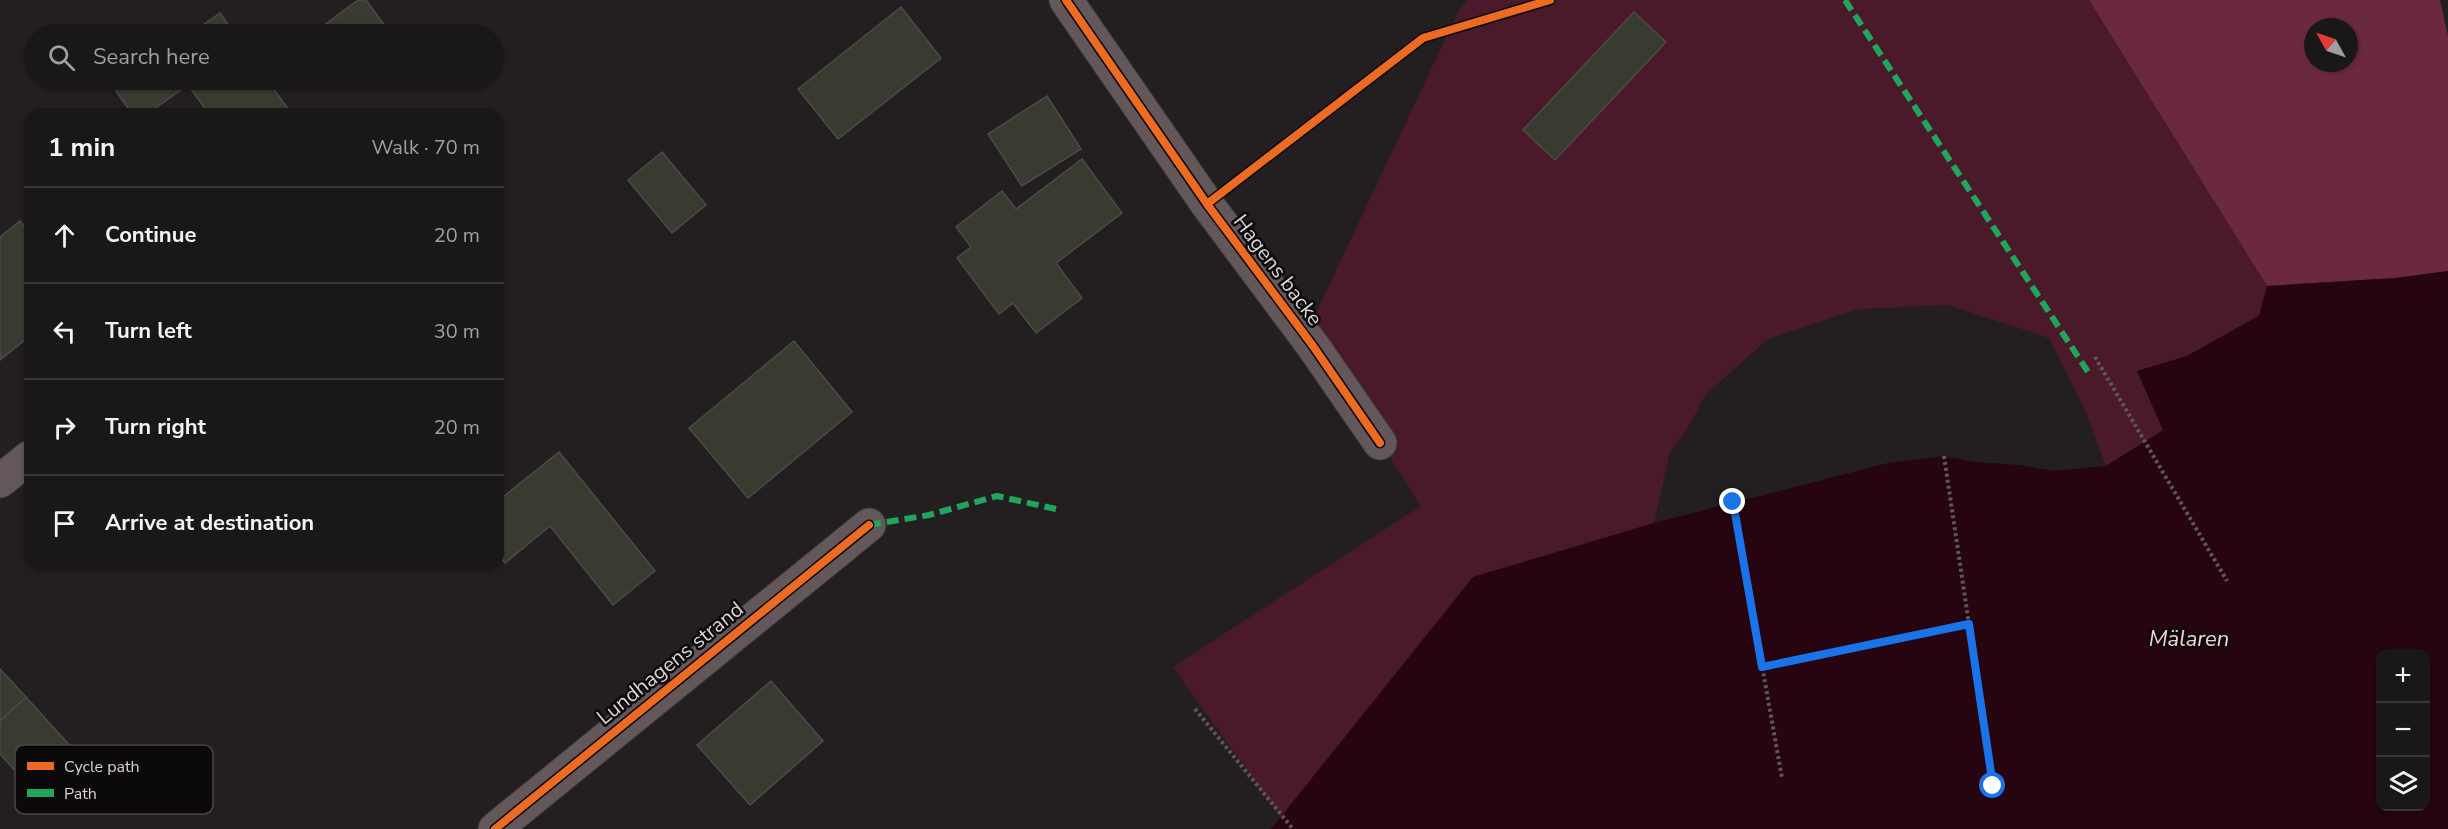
<!DOCTYPE html>
<meta charset="utf-8">
<style>
body{margin:0;font-family:"Nunito Sans",sans-serif;background:#232022;color:#f1f3f6}
.controls{position:absolute;right:18px;bottom:18px;display:grid;overflow:hidden;border-radius:12px;box-shadow:0 2px 4px #0004}
.controls button{width:54px;height:54px;display:grid;place-items:center;padding:0;border:0;border-bottom:2px solid #383638;background:#1a1719;color:#f1f3f6;font:30px sans-serif}
.compass{position:absolute;left:2304px;top:18px;width:54px;height:54px;border-radius:50%;background:#1a1719;box-shadow:0 2px 4px #0004;rotate:310deg}
.stop{position:absolute;width:18px;height:18px;margin:-14px;border:4px solid #1a73e8;border-radius:50%;background:#fff}
.stop.end{background:#1a73e8;border-color:#fff;box-shadow:0 2px 6px #0008}
.list{margin:0;padding:0;list-style:none}
h2{display:flex;justify-content:space-between;align-items:center;height:78px;margin:0;padding:0 24px;font-size:26px}
h2 small{font-size:20px;font-weight:400;color:#9f9fa2}
.list li{display:grid;grid-template-columns:39px 1fr auto;gap:18px;align-items:center;box-sizing:border-box;height:96px;padding:0 24px;border-top:2px solid #383638}
.list b{display:block;font-size:22px;white-space:nowrap}
.list em{font-size:20px;font-style:normal;color:#9f9fa2}
.icon{flex:none;width:33px;height:33px;fill:none;stroke:currentColor;stroke-width:2;stroke-linecap:round;stroke-linejoin:round}
.map{position:relative;flex:none;width:2448px;height:829px;overflow:hidden}
.search{position:absolute;background:#1a1719;box-shadow:0 2px 4px #0004;left:24px;top:24px;width:480px;height:66px;display:flex;align-items:center;gap:15px;box-sizing:border-box;padding:0 21px;border-radius:33px;color:#9f9fa2;font-size:22px}
.panel{position:absolute;background:#1a1719;box-shadow:0 2px 4px #0004;left:24px;top:108px;width:480px;height:462px;border-radius:18px}
.map>svg:first-child{display:block}
.green{fill:#4b1a2a}
.forest{fill:#6b293e;fill-rule:evenodd}
.water{fill:#260510;fill-rule:evenodd}
.building{fill:#393b31;stroke:#4c4a4a;stroke-width:1.5}
.lines{fill:none;stroke-linecap:round;stroke-linejoin:round}
.minor-casing{stroke:#3c393a;stroke-width:35}
.path{stroke:#5e5759;stroke-width:4;stroke-dasharray:3 3;stroke-linecap:butt}
.minor{stroke:#63575a;stroke-width:33}
.quiet{stroke:#20a55d;stroke-width:6;stroke-dasharray:12 6;stroke-linecap:butt}
.cycleway-casing{stroke:#0c090a;stroke-width:11}
.cycleway{stroke:#ed6a23;stroke-width:8}
.route{stroke:#1a73e8;stroke-width:8}
.labels{text-anchor:middle;stroke-width:5;stroke-linejoin:round;paint-order:stroke}
.street-label{font-size:21px;fill:#d9d5d6;stroke:#0c090a}
.water-label{font-size:22px;font-style:italic;fill:#feced8;stroke:#0c090a}
.key{fill:#0c090a;stroke:#4a4647;stroke-width:1.5}
.key-label{font-size:16px;fill:#d9d5d6}
</style>
<div class="map">
<svg width="2448" height="829" viewBox="0 0 2448 829">
<rect width="100%" height="100%" fill="#231f21"/>
<path class="green" d="M1468 0H2089L2267 286 2259 315 2187 356 2137 371 2163 430 2106 466 2084 408 2049 338 1948 305 1859 309 1768 339 1706 394 1686 431 1670 452 1654 523 1473 577 1282 819 1173 667 1421 506 1308 330 1459 10Z"/>
<path class="forest" d="M2089 0H2440L2448 36V271L2396 278 2267 286ZM2313 27H2349V63H2313Z"/>
<path class="water" d="M2448 271V829H1271L1473 577 1654 523 1888 463 1944 456 1975 462 2019 465 2054 471 2106 466 2163 430 2137 371 2187 356 2259 316 2267 286 2396 278ZM2380 654H2426V806H2380Z"/>
<path class="building" d="M358 0H366L391 34H317L315 32Z
M901 7 941 58 838 139 798 89Z
M1634 12 1666 42 1555 160 1523 130Z
M220 13 235 34H190Z
M126 80H267L292 114H209L188 85 147 114H132L114 88Z
M1047 96 1081 149 1022 186 988 134Z
M662 152 706 205 672 233 628 180Z
M1082 159 1122 213 1056 263 1082 298 1036 333 1013 303 999 314 957 258 971 247 956 227 1002 191 1016 209Z
M20 221 30 233V336L0 360V237Z
M794 341 852 412 748 498 689 428Z
M559 452 655 571 613 605 550 526 505 563 498 554V501Z
M0 669 26 697 0 721Z
M771 681 823 741 750 805 697 745Z
M26 697 82 759 40 798 0 754V721Z"/>
<g class="lines">
<defs>
<path id="minor" d="M1066 0 1207 204 1313 346 1380 443
M0 481 30 457
M495 829 869 525"/>
</defs>
<use href="#minor" class="minor-casing"/>
<path class="path" d="M2095 357 2227 581
M1944 456 1993 786
M1733 502 1782 778
M1763 667 1969 624
M1195 709 1293 829"/>
<use href="#minor" class="minor"/>
<path class="quiet" d="M1845 0 2090 375
M869 525 929 515 997 496 1056 509"/>
<defs>
<path id="cycleway" d="M1066 0 1207 204 1313 346 1380 443
M1207 204 1423 38 1550 0
M495 829 869 525"/>
</defs>
<use href="#cycleway" class="cycleway-casing"/>
<use href="#cycleway" class="cycleway"/>
</g>
<g class="lines">
<path class="route" d="M1733 502 1762 667 1969 624 1993 786"/>
</g>
<g class="labels">
<g class="street-label">
<text transform="translate(1278 270) rotate(53)" y="7">Hagens backe</text>
<text transform="translate(670 663) rotate(-39)" y="7">Lundhagens strand</text>
</g>
<g class="water-label">
<text x="2189" y="646">Mälaren</text>
</g>
</g>
<rect x="15" y="745" width="198" height="69" rx="9" class="key"/>
<rect x="27" y="762" width="27" height="8" fill="#ed6a23"/>
<rect x="27" y="789" width="27" height="8" fill="#20a55d"/>
<g class="key-label">
<text x="64" y="772">Cycle path</text>
<text x="64" y="799">Path</text>
</g>
</svg>
<div class="controls">
<button>+</button>
<button>−</button>
<button><svg class="icon" aria-label="layers" viewBox="0 0 24 24"><path d="M12 4l9 5-9 5-9-5zM3 14l9 5 9-5"/></svg></button>
</div>
<svg class="compass" viewBox="-18 -18 36 36"><path d="M0-13l5 13h-10z" fill="#e53935"/><path d="M0 13l5-13h-10z" fill="#9f9fa2"/></svg>
<div class="stop" style="left:1993px;top:786px"></div>
<div class="stop end" style="left:1733px;top:502px"></div>
<div class="search"><svg class="icon" aria-label="search" viewBox="0 0 24 24"><circle cx="10" cy="10" r="6"/><path d="M15 15l6 6"/></svg>Search here</div>
<section class="panel">
<h2>1 min<small>Walk · 70 m</small></h2>
<ul class="list">
<li><svg class="icon" aria-label="ahead" viewBox="0 0 24 24"><path d="M12 20V5M6 11l6-6 6 6"/></svg><div><b>Continue</b></div><em>20 m</em></li>
<li><svg class="icon" aria-label="left" viewBox="0 0 24 24"><path d="M17 20v-9H6M10 6l-5 5 5 5"/></svg><div><b>Turn left</b></div><em>30 m</em></li>
<li><svg class="icon" aria-label="right" viewBox="0 0 24 24"><path d="M7 20v-9h11M14 6l5 5-5 5"/></svg><div><b>Turn right</b></div><em>20 m</em></li>
<li><svg class="icon" aria-label="arrive" viewBox="0 0 24 24"><path d="M6 21V4h12l-3 4 3 4H6"/></svg><div><b>Arrive at destination</b></div></li>
</ul>
</section>
</div>
